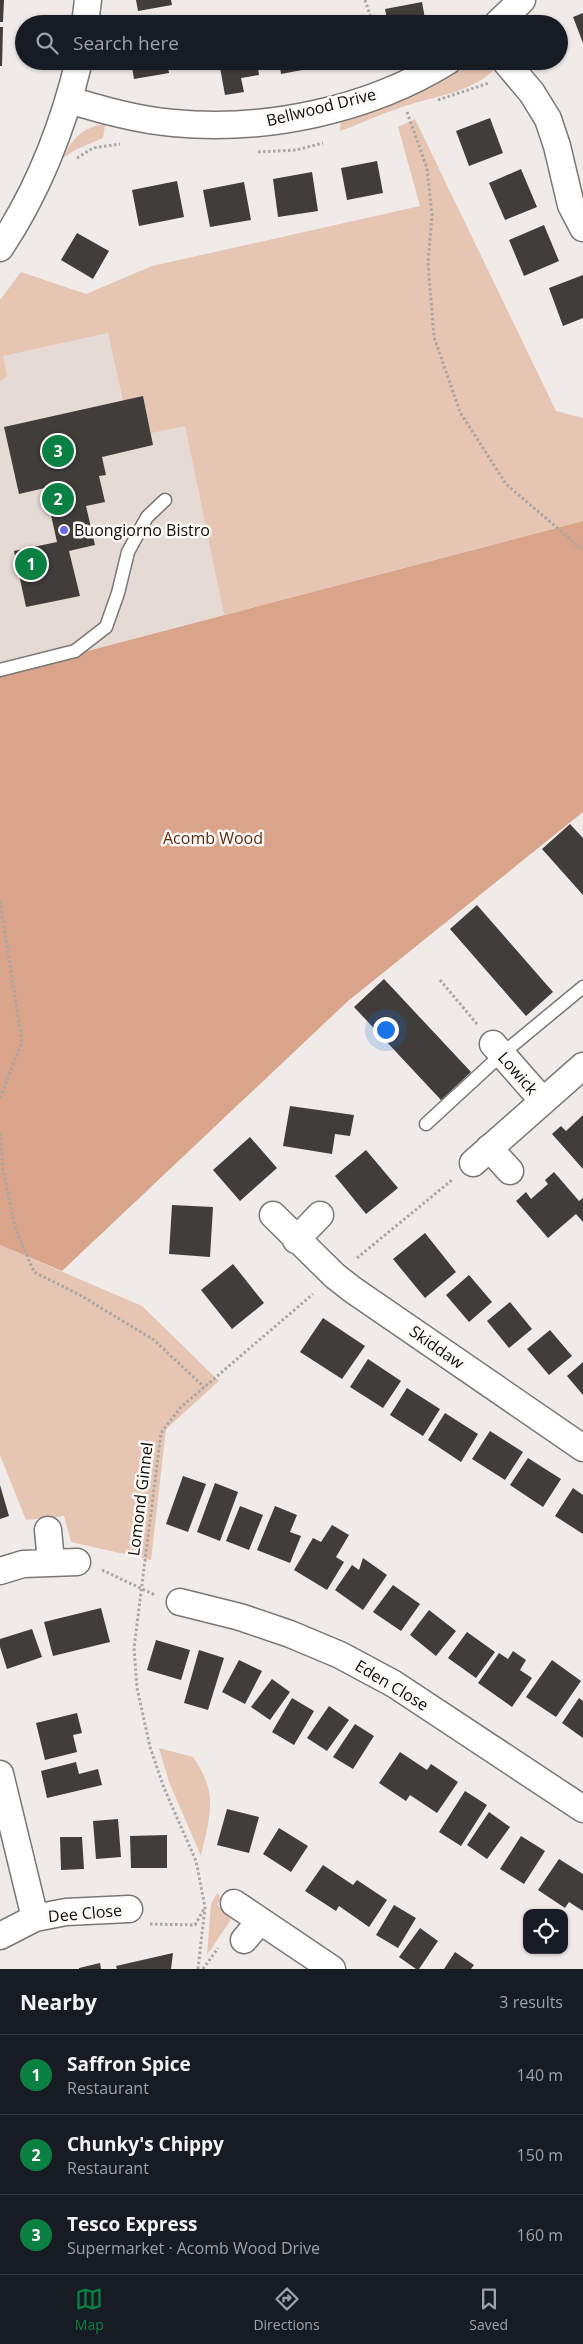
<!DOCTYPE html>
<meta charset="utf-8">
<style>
body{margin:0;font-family:"Open Sans",sans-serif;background:#242831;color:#f1f3f6}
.controls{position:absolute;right:15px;bottom:15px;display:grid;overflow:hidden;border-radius:10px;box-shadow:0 1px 4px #0004}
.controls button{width:45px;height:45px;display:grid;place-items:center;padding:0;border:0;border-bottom:1px solid #363941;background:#171b24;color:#f1f3f6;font:25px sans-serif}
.you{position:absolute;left:385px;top:1029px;width:18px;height:18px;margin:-12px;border:4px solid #fff;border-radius:50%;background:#1a73e8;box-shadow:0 0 0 8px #1a73e833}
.badge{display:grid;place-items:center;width:32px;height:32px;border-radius:50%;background:#0b8043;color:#fff;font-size:16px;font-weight:700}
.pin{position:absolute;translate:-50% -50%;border:2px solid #fff;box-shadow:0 1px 5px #0006}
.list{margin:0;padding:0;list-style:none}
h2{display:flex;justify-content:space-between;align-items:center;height:65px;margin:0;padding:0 20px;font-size:21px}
h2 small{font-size:16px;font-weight:400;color:#9ea1a6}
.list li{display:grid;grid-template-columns:32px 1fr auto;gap:15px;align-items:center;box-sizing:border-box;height:80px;padding:0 20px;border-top:1px solid #363941}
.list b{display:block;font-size:19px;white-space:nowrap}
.list p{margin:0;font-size:16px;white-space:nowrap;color:#9ea1a6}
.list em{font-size:16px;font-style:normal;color:#9ea1a6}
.icon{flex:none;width:28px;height:28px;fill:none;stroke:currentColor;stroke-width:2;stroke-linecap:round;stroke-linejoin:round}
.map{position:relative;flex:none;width:583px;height:1969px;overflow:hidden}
.search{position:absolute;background:#171b24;box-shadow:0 1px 4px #0004;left:15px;right:15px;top:15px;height:55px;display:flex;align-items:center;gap:12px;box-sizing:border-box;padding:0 18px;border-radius:28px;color:#9ea1a6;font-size:19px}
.sheet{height:305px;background:#171b24}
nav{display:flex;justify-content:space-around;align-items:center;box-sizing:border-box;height:70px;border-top:1px solid #363941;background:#171b24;font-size:14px;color:#9ea1a6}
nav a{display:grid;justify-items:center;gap:2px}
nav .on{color:#0b8043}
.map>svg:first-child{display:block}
.built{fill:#e6dad5}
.green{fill:#e6c5b3}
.forest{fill:#d9a489}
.building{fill:#403d3b}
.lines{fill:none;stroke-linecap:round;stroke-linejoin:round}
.service-casing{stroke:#7b7775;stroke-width:15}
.minor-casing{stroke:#7b7775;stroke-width:29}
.path{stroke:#aaa6a4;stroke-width:3;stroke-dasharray:2.5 2.5;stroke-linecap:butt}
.service{stroke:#fff;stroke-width:12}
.minor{stroke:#fff;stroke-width:26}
.poi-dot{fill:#676ae3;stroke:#fdf9f7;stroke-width:2}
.labels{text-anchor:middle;stroke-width:5;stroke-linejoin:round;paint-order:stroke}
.street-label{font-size:16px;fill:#0e0d0c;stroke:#fdf9f7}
.poi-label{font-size:16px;fill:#0e0d0c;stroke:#fdf9f7;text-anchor:start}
.park-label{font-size:16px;fill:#5e2d0f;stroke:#fdf9f7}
</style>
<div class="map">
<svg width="583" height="1969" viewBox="0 0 583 1969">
<rect width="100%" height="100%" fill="#f0ebe9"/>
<path class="built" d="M108 333 123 401 185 426 224 615 0 674V382L7 376 2 356Z"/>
<path class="green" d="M470 64H480L493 71C469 93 435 96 405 106 383 113 362 123 340 131L341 118 422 89Z
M415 119 556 411 583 418V521L224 615 185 426 151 433 143 396 123 401 108 333 3 356 7 376 0 382V300L21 272 86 294 152 266 420 206 398 127Z
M98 125H105L103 138 75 150 63 158C71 141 79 131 98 125Z
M0 1245 142 1306 219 1381 166 1429 151 1560 71 1542 64 1516 26 1520 0 1455Z
M159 1748 193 1757C219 1794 210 1815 201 1856L169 1782Z
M217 1893 221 1898 217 1905 228 1914 230 1921 207 1955 211 1904Z"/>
<path class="forest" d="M583 521V812L348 1001 62 1271 0 1245V674Z"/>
<path class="building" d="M0 0H4L3 22H0Z
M136 0H171L172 5 138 11Z
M422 2 426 24H388L385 9Z
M583 13V43L573 17Z
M0 27H3L2 66H0Z
M131 61H167L169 73 134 79Z
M257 61 259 75 241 78 244 92 225 95 219 62Z
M279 61H317L318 67 281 74Z
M490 118 503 153 469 166 456 131Z
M377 161 383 193 347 200 341 168Z
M521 169 537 207 505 220 489 183Z
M312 172 318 211 278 217 273 179Z
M177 181 184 217 139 226 132 190Z
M244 182 251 220 210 227 203 190Z
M544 225 559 261 524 276 509 240Z
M77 233 109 251 93 279 61 260Z
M583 275V318L563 326 549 288Z
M143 396 153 445 102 457 106 475 99 476 105 502 86 506 95 545 69 551 80 596 26 607 14 551 57 542 45 488 19 494 4 427Z
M570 824 583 838V895L542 849Z
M477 905 553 992 526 1016 450 929Z
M384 979 471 1072 441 1100 354 1007Z
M290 1106 354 1115 350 1136 335 1134 332 1154 283 1146Z
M583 1115V1169L552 1134 561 1126 566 1131Z
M250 1137 277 1168 240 1201 213 1170Z
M366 1150 398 1188 366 1214 335 1176Z
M554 1172 579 1201 583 1198V1222L576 1214 548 1238 516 1201 526 1192 531 1199 548 1184 545 1180Z
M172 1205 213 1207 210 1257 169 1254Z
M425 1233 456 1272 425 1298 393 1259Z
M233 1264 264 1303 232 1329 201 1290Z
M469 1275 492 1302 469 1322 446 1295Z
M510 1302 532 1329 509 1348 487 1321Z
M323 1318 365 1346 342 1379 300 1352Z
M550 1330 572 1356 549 1375 527 1349Z
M368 1359 401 1381 383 1408 350 1387Z
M583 1362V1395L567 1376Z
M407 1388 440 1409 423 1436 390 1415Z
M445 1413 478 1434 461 1462 428 1440Z
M490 1431 523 1452 505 1480 472 1459Z
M528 1458 561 1479 543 1507 510 1485Z
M183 1476 206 1484 188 1532 166 1524Z
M215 1483 238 1492 220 1541 197 1532Z
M0 1485 9 1516 0 1519Z
M573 1488 583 1495V1534L555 1516Z
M240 1506 263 1515 249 1550 226 1541Z
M275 1506 297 1515 290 1532 301 1536 290 1563 257 1550Z
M332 1525 349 1535 336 1557 344 1562 327 1590 294 1570 313 1538 321 1542Z
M363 1558 387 1575 363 1610 335 1590 352 1565 359 1570Z
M393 1585 420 1604 401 1631 373 1612Z
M101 1608 110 1642 53 1656 44 1622Z
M429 1610 456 1631 436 1656 410 1635Z
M32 1629 42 1657 7 1669 0 1647V1639Z
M467 1632 495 1652 476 1678 448 1658Z
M156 1640 190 1650 181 1680 147 1670Z
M199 1650 224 1658 208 1710 184 1703Z
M513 1651 526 1660 520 1670 532 1678 512 1707 478 1683 499 1653 508 1659Z
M239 1660 262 1671 245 1704 222 1692Z
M552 1660 581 1681 556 1717 526 1697Z
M272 1679 290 1692 270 1720 251 1707Z
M292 1698 314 1711 294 1745 272 1732Z
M579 1698 583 1701V1738L562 1723Z
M329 1706 349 1720 327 1751 307 1738Z
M77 1713 82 1733 73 1735 77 1752 45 1760 36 1723Z
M355 1724 374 1736 353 1769 333 1757Z
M400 1752 427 1770 431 1764 458 1782 437 1813 410 1795 406 1801 379 1783Z
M76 1762 79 1774 98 1769 102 1785 47 1798 41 1771Z
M465 1791 487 1805 461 1846 439 1832Z
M227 1809 259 1817 249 1853 217 1845Z
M489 1812 510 1827 487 1859 467 1845Z
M118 1819 121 1857 96 1859 93 1821Z
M279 1828 308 1846 291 1872 263 1854Z
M167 1835V1868H131L130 1836Z
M521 1836 545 1851 524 1884 500 1869Z
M60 1837H82L84 1869 61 1870Z
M559 1859 583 1874V1911L569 1902 565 1908 538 1890Z
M323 1865 353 1885 357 1880 387 1900 369 1927 339 1906 336 1911 305 1891Z
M394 1905 416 1918 398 1948 376 1935Z
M420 1928 438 1941 419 1969H416L399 1957Z
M455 1952 474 1965 471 1969H444Z
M173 1953 171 1969H117L116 1966Z
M100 1963 101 1969H79V1968Z"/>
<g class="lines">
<defs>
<path id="service" d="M0 670 75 651 106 627 118 593 128 552 147 517 165 500
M426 1124 502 1054 583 987"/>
<path id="minor" d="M85 24 88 0
M497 24 522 0
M505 61 532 93 548 119 557 146 571 205 583 228
M69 100C103 110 138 120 173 123 266 132 369 110 448 61
M0 248C38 191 63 127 79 61
M493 1044 543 1101
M489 1148 510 1171
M473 1163 583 1066
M273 1215 335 1276 353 1290 583 1448
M296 1240 320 1215
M48 1530 51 1561
M0 1571 23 1564 77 1562
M180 1602 240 1617 290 1634 340 1655 394 1684 583 1809
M0 1774 35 1918
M234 1903 332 1969
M0 1936 35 1918 66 1912 129 1909
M244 1940 260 1921"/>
</defs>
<use href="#service" class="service-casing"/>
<use href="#minor" class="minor-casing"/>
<path class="path" d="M365 0 373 24
M438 100 489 83
M407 112 427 168 432 215 428 263 434 337 460 412 506 484 583 550
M258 152 296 150 323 143
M77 158 93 148 120 144
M0 901 22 1042 0 1098
M440 980 477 1024
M0 1133 3 1169 15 1228 34 1272 80 1295 154 1340 204 1387
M357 1258 452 1180
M102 1570 155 1595
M150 1924 195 1925 204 1909
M198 1969 205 1907 196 1861 164 1788 150 1747 137 1688 134 1648 161 1433 181 1407 313 1294
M203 1969 218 1948"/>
<use href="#service" class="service"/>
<use href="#minor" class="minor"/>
</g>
<circle class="poi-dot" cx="64" cy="530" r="5"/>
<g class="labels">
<g class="street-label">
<text transform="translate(321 107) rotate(-14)" y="6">Bellwood Drive</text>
<text transform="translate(518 1073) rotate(49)" y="6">Lowick</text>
<text transform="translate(437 1347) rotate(35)" y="6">Skiddaw</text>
<text transform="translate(140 1499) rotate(-83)" y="6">Lomond Ginnel</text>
<text transform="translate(392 1685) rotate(31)" y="6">Eden Close</text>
<text transform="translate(85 1913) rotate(-5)" y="6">Dee Close</text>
</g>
<g class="poi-label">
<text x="74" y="536">Buongiorno Bistro</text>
</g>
<g class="park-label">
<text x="213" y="844">Acomb Wood</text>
</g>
</g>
</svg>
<div class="controls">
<button><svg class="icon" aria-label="locate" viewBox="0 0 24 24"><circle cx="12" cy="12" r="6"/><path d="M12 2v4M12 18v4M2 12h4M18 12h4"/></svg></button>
</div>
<div class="you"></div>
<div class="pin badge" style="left:31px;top:564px">1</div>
<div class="pin badge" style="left:58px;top:499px">2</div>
<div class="pin badge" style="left:58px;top:451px">3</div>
<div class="search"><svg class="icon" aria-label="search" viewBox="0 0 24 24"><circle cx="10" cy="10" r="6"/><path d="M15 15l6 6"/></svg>Search here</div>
</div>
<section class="sheet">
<h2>Nearby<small>3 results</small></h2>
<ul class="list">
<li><span class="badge">1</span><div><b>Saffron Spice</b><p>Restaurant</p></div><em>140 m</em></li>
<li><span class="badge">2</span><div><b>Chunky's Chippy</b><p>Restaurant</p></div><em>150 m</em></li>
<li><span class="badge">3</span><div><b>Tesco Express</b><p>Supermarket · Acomb Wood Drive</p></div><em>160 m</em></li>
</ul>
</section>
<nav>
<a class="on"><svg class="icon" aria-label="map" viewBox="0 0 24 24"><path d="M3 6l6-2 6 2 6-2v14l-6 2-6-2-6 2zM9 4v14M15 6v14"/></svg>Map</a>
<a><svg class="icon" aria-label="directions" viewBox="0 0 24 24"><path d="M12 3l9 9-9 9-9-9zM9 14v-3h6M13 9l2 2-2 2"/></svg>Directions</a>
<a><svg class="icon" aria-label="saved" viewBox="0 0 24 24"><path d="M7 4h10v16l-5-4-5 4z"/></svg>Saved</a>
</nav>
